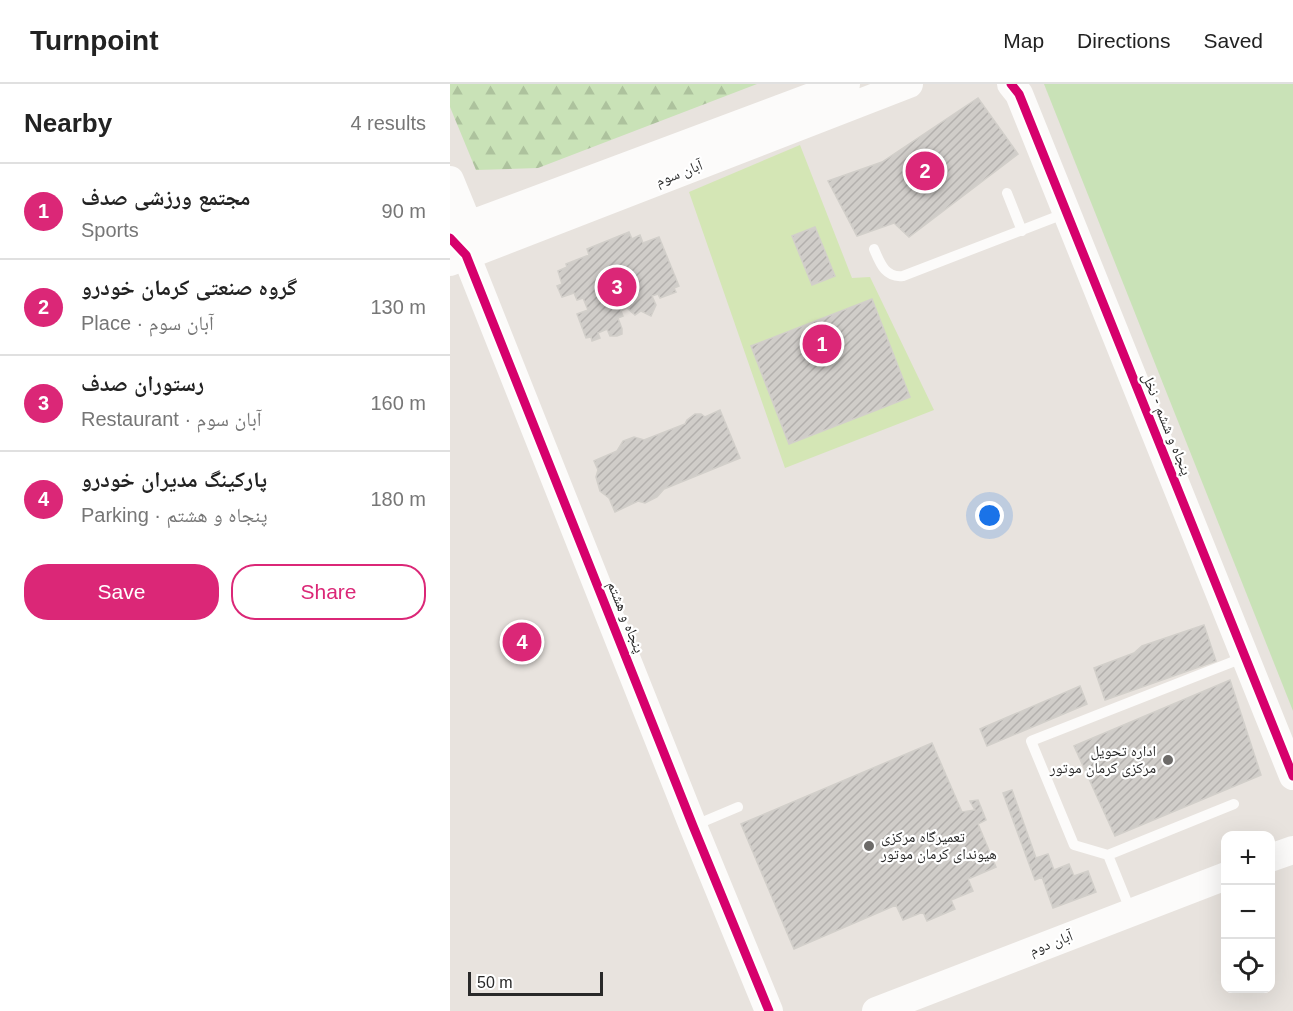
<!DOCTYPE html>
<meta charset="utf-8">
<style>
body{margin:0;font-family:Arial,"Noto Naskh Arabic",sans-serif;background:#f6f6f6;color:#222}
.controls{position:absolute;right:18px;bottom:18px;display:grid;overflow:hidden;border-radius:12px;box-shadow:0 6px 24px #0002}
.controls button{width:54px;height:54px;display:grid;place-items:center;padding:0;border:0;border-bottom:2px solid #e0e0e0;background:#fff;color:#222;font:30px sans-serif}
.scale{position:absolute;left:18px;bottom:15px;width:135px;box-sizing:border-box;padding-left:6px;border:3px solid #292929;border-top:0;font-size:16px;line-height:21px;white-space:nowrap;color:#292929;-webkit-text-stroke:4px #fff;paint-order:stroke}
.you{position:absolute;left:540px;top:432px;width:21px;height:21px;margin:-15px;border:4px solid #fff;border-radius:50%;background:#1a73e8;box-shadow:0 0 0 9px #1a73e833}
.badge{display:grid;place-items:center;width:39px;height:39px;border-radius:50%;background:#db2777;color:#fff;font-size:20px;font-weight:700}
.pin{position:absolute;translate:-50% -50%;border:3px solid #fff;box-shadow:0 2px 6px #0006}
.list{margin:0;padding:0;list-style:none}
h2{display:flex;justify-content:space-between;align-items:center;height:78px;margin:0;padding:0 24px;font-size:26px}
h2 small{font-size:20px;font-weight:400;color:#767676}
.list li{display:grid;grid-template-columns:39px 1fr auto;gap:18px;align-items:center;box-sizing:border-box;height:96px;padding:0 24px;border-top:2px solid #e0e0e0}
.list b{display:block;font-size:22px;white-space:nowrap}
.list p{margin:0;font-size:20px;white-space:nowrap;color:#767676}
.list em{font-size:20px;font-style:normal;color:#767676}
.actions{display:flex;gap:12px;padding:18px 24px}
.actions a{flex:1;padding:14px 0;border:2px solid #db2777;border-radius:24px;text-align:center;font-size:21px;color:#db2777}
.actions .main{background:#db2777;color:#fff}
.icon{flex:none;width:33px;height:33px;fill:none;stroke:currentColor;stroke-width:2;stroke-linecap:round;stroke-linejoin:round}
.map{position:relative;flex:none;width:843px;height:927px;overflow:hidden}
header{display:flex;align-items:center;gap:36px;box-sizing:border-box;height:84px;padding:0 30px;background:#fff;border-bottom:2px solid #e0e0e0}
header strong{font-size:28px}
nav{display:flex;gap:33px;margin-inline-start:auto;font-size:21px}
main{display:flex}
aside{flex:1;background:#fff}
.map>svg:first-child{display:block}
.forest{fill:url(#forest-firs)}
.park{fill:#c9e2b7}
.pitch{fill:#d4e6b5}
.building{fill:url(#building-hatch);stroke:#d2cfca;stroke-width:1.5}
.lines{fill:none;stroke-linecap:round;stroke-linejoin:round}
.lane{stroke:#fcfbfa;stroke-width:10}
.secondary{stroke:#fcfbfa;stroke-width:28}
.cycleway-casing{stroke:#fff;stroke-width:13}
.cycleway{stroke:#d6006c;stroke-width:9}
.poi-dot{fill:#6c6a68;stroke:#fff;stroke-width:2}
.labels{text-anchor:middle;stroke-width:4.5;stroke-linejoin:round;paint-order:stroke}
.street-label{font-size:15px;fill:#292929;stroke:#fff}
.poi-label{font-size:15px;fill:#292929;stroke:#fff;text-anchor:end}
</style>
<header>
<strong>Turnpoint</strong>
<nav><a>Map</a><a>Directions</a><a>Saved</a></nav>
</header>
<main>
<aside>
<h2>Nearby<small>4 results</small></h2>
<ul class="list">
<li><span class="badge">1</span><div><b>مجتمع ورزشی صدف</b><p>Sports</p></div><em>90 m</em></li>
<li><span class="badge">2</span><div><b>گروه صنعتی کرمان خودرو</b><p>Place · آبان سوم</p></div><em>130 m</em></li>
<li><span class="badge">3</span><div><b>رستوران صدف</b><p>Restaurant · آبان سوم</p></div><em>160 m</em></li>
<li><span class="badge">4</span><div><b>پارکینگ مدیران خودرو</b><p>Parking · پنجاه و هشتم</p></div><em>180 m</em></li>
</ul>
<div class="actions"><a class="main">Save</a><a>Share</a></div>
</aside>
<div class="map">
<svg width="843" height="927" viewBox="0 0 843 927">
<defs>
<pattern id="forest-firs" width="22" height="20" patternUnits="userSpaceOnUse" patternTransform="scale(1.5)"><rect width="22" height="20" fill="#c9e2b7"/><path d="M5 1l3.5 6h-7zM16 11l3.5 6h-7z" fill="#adc29d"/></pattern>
<pattern id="building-hatch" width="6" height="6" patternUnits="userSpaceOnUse" patternTransform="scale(1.5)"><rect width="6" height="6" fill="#d0cdc9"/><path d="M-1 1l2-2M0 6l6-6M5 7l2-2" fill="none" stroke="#b3b0ad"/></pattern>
</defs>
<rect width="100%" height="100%" fill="#e8e3de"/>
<path class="forest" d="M0 0H307L88 84 26 86 0 23Z"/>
<path class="park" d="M594 0H843V627Z"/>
<path class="pitch" d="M350 61 402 194 420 193 484 326 335 384 239 108Z"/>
<path class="building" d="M528 14 568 70 459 153 444 139 407 152 378 97 432 78Z
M365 143 385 192 362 201 342 152Z
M179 148 182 155 190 151 193 159 209 153 229 202 224 204 226 208 210 214 208 210 202 212 206 221 201 232 191 227 185 231 177 224 171 227 173 232 168 234 172 245V250L167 252H160L157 245 148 249 150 254 142 257 141 253 136 254 127 230 138 226 133 214 127 216 124 209 112 213 107 202 112 200 108 187 117 183 116 180 139 171 137 165Z
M422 215 460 313 339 360 301 262Z
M270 326 290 374 214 405 207 413 195 419 188 417 165 428 159 414 150 407 146 393 148 386 144 377 167 367 173 357 184 353 194 356 235 340 237 336 245 330H251L255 333Z
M754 541 766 577 655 616 644 584 684 569 692 562Z
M780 596 811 691 665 752 624 662Z
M630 602 637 620 537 662 530 645Z
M482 659 512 728 525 726 520 717 528 716 536 736 528 740 546 783 518 795 523 807 501 816 505 825 477 837 473 828 453 836 446 821 344 865 291 740Z
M562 706 586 774 598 770 604 786 619 780 624 792 638 787 646 808 603 824 592 793 585 796 553 709Z"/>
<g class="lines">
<path class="lane" d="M557 109 572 147
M424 165C430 179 435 194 453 192L616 129
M243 742 288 723
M658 771 784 720
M681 828 658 771 624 761 581 657 795 573"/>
<path class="secondary" d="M561 0 569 10 843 692
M0 96 18 140 17 160
M0 148 396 0
M0 154 16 171 243 742 319 927
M0 178 459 0
M820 774 843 766
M426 927 776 792"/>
<defs>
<path id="cycleway" d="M561 0 569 10 843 692
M0 154 16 171 243 742 319 927"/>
</defs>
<use href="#cycleway" class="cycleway-casing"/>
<use href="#cycleway" class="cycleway"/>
</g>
<g class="poi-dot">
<circle cx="718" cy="676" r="6"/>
<circle cx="419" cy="762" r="6"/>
</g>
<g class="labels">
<g class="street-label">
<text transform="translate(229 89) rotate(-21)" y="5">آبان سوم</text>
<text transform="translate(717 340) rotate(68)" y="5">پنجاه و ششم - نخل</text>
<text transform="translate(176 533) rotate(68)" y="5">پنجاه و هشتم</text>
<text transform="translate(601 859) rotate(-21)" y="5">آبان دوم</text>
</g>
<g class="poi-label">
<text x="706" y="672">اداره تحویل<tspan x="706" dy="17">مرکزی کرمان موتور</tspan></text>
<text x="431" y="758" text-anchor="start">تعمیرگاه مرکزی<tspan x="431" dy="17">هیوندای کرمان موتور</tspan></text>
</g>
</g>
</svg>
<div class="controls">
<button>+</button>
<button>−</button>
<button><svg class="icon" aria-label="locate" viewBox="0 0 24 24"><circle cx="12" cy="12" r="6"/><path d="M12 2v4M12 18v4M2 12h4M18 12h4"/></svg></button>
</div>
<div class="scale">50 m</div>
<div class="you"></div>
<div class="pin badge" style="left:372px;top:260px">1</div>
<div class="pin badge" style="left:475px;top:87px">2</div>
<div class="pin badge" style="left:167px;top:203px">3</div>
<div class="pin badge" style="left:72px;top:558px">4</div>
</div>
</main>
